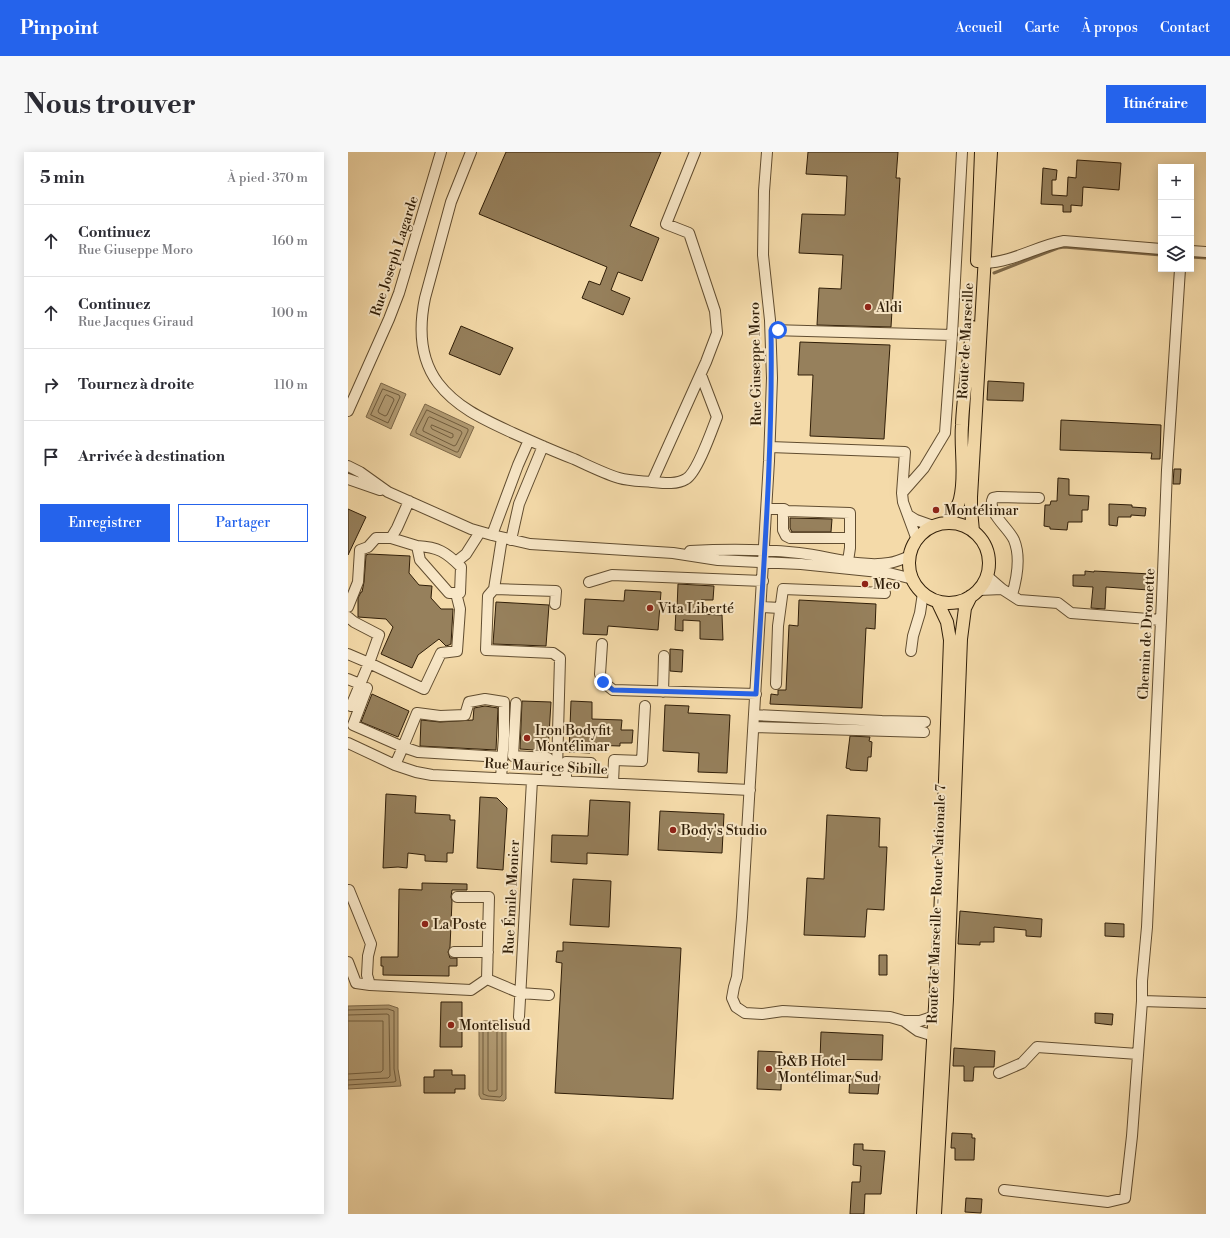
<!DOCTYPE html>
<html lang="fr">
<meta charset="utf-8">
<style>
body{margin:0;font-family:"Libre Bodoni",serif;background:#f7f7f7;color:#2b2b33}
.controls{position:absolute;right:12px;top:12px;display:grid;overflow:hidden;border-radius:0px;box-shadow:0 2px 10px #0003}
.controls button{width:36px;height:36px;display:grid;place-items:center;padding:0;border:0;border-bottom:1px solid #e1e1e2;background:#fff;color:#2b2b33;font:20px sans-serif}
.stop{position:absolute;width:12px;height:12px;margin:-9px;border:3px solid #2563eb;border-radius:50%;background:#fff}
.stop.end{background:#2563eb;border-color:#fff;box-shadow:0 1px 4px #0008}
.list{margin:0;padding:0;list-style:none}
h2{display:flex;justify-content:space-between;align-items:center;height:52px;margin:0;padding:0 16px;font-size:17px}
h2 small{font-size:13px;font-weight:400;color:#7c7c81}
.list li{display:grid;grid-template-columns:26px 1fr auto;gap:12px;align-items:center;box-sizing:border-box;height:72px;padding:0 16px;border-top:1px solid #e1e1e2}
.list b{display:block;font-size:15px;white-space:nowrap}
.list p{margin:0;font-size:13px;white-space:nowrap;color:#7c7c81}
.list em{font-size:13px;font-style:normal;color:#7c7c81}
.actions{display:flex;gap:8px;padding:12px 16px}
.actions a{flex:1;padding:9px 0;border:1px solid #2563eb;border-radius:0px;text-align:center;font-size:14px;color:#2563eb}
.actions .main{background:#2563eb;color:#fff}
.icon{flex:none;width:22px;height:22px;fill:none;stroke:currentColor;stroke-width:2;stroke-linecap:round;stroke-linejoin:round}
.map{position:relative;flex:none;width:858px;height:1062px;overflow:hidden;border-radius:0px}
header{display:flex;align-items:center;gap:24px;box-sizing:border-box;height:56px;padding:0 20px;background:#2563eb;color:#fff}
header strong{font-size:19px}
nav{display:flex;gap:22px;margin-inline-start:auto;font-size:14px}
.intro{display:flex;align-items:center;justify-content:space-between;box-sizing:border-box;height:96px;padding:0 24px}
h1{margin:0;font-size:28px}
.button{padding:10px 18px;border-radius:0px;background:#2563eb;color:#fff;font-size:14px;font-weight:700}
main{display:flex;gap:24px;padding:0 24px}
aside{flex:1;background:#fff;border-radius:0px;box-shadow:0 2px 10px #0003}
.map>svg:first-child{display:block}
.water{fill:#b19a72;stroke:#7d6848}
.lines{fill:none;stroke-linecap:round;stroke-linejoin:round}
.shore{stroke:#705c3d;stroke-width:1}
.stream{stroke:#7d6848;stroke-width:3}
.building{fill:#96805c;stroke:#301e08}
.minor-casing{stroke:#614d30;stroke-width:12}
.major-casing{stroke:#301e08;stroke-width:14}
.minor{stroke:#f8e7c7;stroke-width:10}
.major{stroke:#f4daa9;stroke-width:12}
.route{stroke:#2563eb;stroke-width:5}
.poi-dot{fill:#8f2418;stroke:#f8e7c7;stroke-width:1.5}
.labels{text-anchor:middle;stroke-width:4;stroke-linejoin:round;paint-order:stroke}
.street-label{font-size:14px;fill:#301e08;stroke:#f8e7c7}
.poi-label{font-size:14px;fill:#301e08;stroke:#f8e7c7;text-anchor:start}
</style>
<header>
<strong>Pinpoint</strong>
<nav><a>Accueil</a><a>Carte</a><a>À propos</a><a>Contact</a></nav>
</header>
<div class="intro"><h1>Nous trouver</h1><a class="button">Itinéraire</a></div>
<main>
<aside>
<h2>5 min<small>À pied · 370 m</small></h2>
<ul class="list">
<li><svg class="icon" aria-label="ahead" viewBox="0 0 24 24"><path d="M12 20V5M6 11l6-6 6 6"/></svg><div><b>Continuez</b><p>Rue Giuseppe Moro</p></div><em>160 m</em></li>
<li><svg class="icon" aria-label="ahead" viewBox="0 0 24 24"><path d="M12 20V5M6 11l6-6 6 6"/></svg><div><b>Continuez</b><p>Rue Jacques Giraud</p></div><em>100 m</em></li>
<li><svg class="icon" aria-label="right" viewBox="0 0 24 24"><path d="M7 20v-9h11M14 6l5 5-5 5"/></svg><div><b>Tournez à droite</b></div><em>110 m</em></li>
<li><svg class="icon" aria-label="arrive" viewBox="0 0 24 24"><path d="M6 21V4h12l-3 4 3 4H6"/></svg><div><b>Arrivée à destination</b></div></li>
</ul>
<div class="actions"><a class="main">Enregistrer</a><a>Partager</a></div>
</aside>
<div class="map">
<svg width="858" height="1062" viewBox="0 0 858 1062">
<rect width="100%" height="100%" fill="#f4daa9"/>
<filter id="stains"><feTurbulence type="fractalNoise" baseFrequency=".005" numOctaves="4"/><feColorMatrix values="0 0 0 0 .2 0 0 0 0 .09 0 0 0 0 .02 0 0 0 .5 -.17"/></filter>
<radialGradient id="worn" r=".72"><stop offset=".6" stop-color="#630" stop-opacity="0"/><stop offset="1" stop-color="#630" stop-opacity=".3"/></radialGradient>
<path class="water" d="M33 231 58 242 43 277 18 265Z
M77 252 126 275 112 306 62 283Z
M41 853 50 856V917L53 934 0 937V854Z
M136 869C143 869 153 867 158 873V947L156 949 133 947 131 943V873L132 871Z"/>
<g class="lines">
<path class="shore" d="M35 237 51 243 52 245 40 271 23 263Z
M39 243 45 246 46 248 39 263 37 264 31 261 30 259 37 244Z
M79 258 120 277V279L110 300H108L68 281V279Z
M82 265 113 279 114 281 108 293 106 294 75 279V277L80 266Z
M84 273 105 282V285L103 286 84 277 83 275Z
M0 858 40 857 46 859V917L48 929 46 930 0 933
M0 863 39 862 41 863 42 924 40 926 0 928
M0 869H35V918L33 920 0 922
M137 873H151L154 875V943L152 945 140 944 135 942V875Z
M142 878H147L149 880V938L147 939H141L140 937V880Z"/>
<path class="stream" d="M843 105 858 106
M646 121 710 96 716 95 813 103"/>
</g>
<path class="building" d="M158 0H313L282 74 311 86 294 129 270 120 263 138 282 146 275 163 234 146 241 129 252 133 259 115 131 62Z
M460 0H550L548 26H552L543 175 469 173 471 136 493 137 495 103 451 101 454 62 497 63 499 24 458 22Z
M729 8 773 11 771 38 735 35 734 54 723 53V60H715V53L693 52 695 16 709 18 708 28H704V43L719 44 720 25 728 26Z
M113 174 165 196 152 223 101 202Z
M452 190 542 193 536 287 462 284 465 223H450Z
M640 229 676 231 675 249 639 248Z
M713 268 813 273 812 307H803L804 301 712 298Z
M826 317H833L832 332H825Z
M710 326 721 327V343L741 344 740 358H734V370H720L719 378 702 377V375L696 374 697 353H702L703 349H709Z
M761 352 784 353V355L798 356 797 364 783 363V365H770L769 374 761 373Z
M0 357 18 365 0 403Z
M442 366 484 367 483 380H444L442 376Z
M21 402 62 404 61 421 71 433 84 434 83 446 93 457H105L103 492 101 493 98 494 91 487 70 503 64 516 33 502 45 475 38 467 10 465V446L13 440H14L16 430 18 403Z
M737 419 746 420V419L803 422 801 438 758 435 757 457 743 456 745 435 725 434V423H737Z
M330 432 366 434 365 448H353V462L374 463 375 488 352 487V469L335 468V479L327 478 328 457H329Z
M277 438 313 440 310 478 260 474 259 483 235 482 237 447 276 449Z
M451 448 528 452 527 477 518 476 514 556 422 552 423 542 430 543V538H438L441 473 450 474Z
M148 450 201 453 198 494 145 492Z
M322 497 335 498 334 520 322 519Z
M24 542 61 559 50 585 13 570Z
M174 549 203 550 200 599 172 597Z
M223 549 244 550V567L274 568 273 578H285L284 591H272V594L242 593V601L221 600Z
M317 553 341 554 340 561 382 563 379 621 350 620 351 601 315 599Z
M137 554 150 556 148 598 72 594 73 568 92 570 125 568 126 556Z
M502 584 522 585 521 589 524 590 523 605H520L519 619 502 618V617L498 616Z
M38 642 68 644 67 661 102 663V668H107L105 701H99V710L77 709V703L60 701 59 716 50 715 35 716Z
M132 645 149 646 159 656 155 718 129 716Z
M242 648 282 650 280 703 239 701V712L203 710 204 683 240 684Z
M312 659 376 662 374 701 310 698Z
M479 663 532 666 531 695H539L536 758 519 757 517 785 456 783 459 726 476 727Z
M225 727 263 729 261 775 222 773Z
M74 731 119 732V738H104L103 745 104 749 102 795 100 800 102 806H109V814H101V824L35 823V814H33V805H50L51 737 74 738Z
M612 759 694 767 693 785 678 784V778L646 775V790H632V793L610 792Z
M757 771 776 772V785L757 784Z
M215 790 333 796 325 947 207 941 214 811 208 810 209 799H215Z
M531 803H539V823H531Z
M93 850H114V895H92Z
M747 861 765 862 764 873 747 871Z
M473 880 535 883 534 908 472 907Z
M606 896 647 899 646 915H626L625 929H616V914H605Z
M410 899 434 900 433 938 409 937Z
M86 918H104V923H117V937H107V941H76V925H86Z
M502 924H532L530 942 501 941Z
M604 981 624 982V986H627L626 1008H607V996H603Z
M506 992H515V998L537 999 533 1042H517L516 1062H502L504 1030H512L513 1014 505 1013Z
M618 1046 634 1047 633 1061 617 1060Z"/>
<g class="lines">
<defs>
<path id="minor" d="M123 0 103 50 77 146C71 175 72 207 90 231 109 256 137 268 165 281 185 290 205 299 226 307 239 313 257 322 271 326 281 329 293 329 304 330L358 210 369 181 367 159 341 81 318 72 347 0
M419 0 416 39 415 103 422 168 424 226 421 309 394 765 389 825 386 835 384 846 388 855 397 861 414 862 435 859 542 865 556 869 570 879 586 884
M843 99 858 100
M637 111C665 110 689 94 716 89L813 97
M423 178 604 183
M0 259 41 167 51 141 93 0
M422 295 557 300 554 341 555 350 569 388
M0 314 12 320 40 340 123 377 144 383 182 392 325 401 370 408 453 412 541 421 565 427
M0 327 32 338
M304 330C315 331 328 333 338 327 349 321 364 278 369 265L353 223
M554 341 576 316 597 281 604 183 614 0
M61 349 49 376 43 386 69 394 72 408 101 441H112L113 415C98 400 90 395 69 394
M419 357H436L439 359 502 361V396L500 409
M439 359 435 362V378L438 384 442 386H502
M560 363 568 368 585 374
M144 383 170 313 181 288
M154 386 146 437 208 439 207 452
M163 388 171 352 195 294
M342 399C378 397 415 397 451 401 480 404 513 416 541 411 548 410 555 407 562 404
M108 410 118 402 132 380
M639 424 654 437 671 448 710 451 723 461 813 468
M241 430 264 423 415 429
M146 437 140 444 138 498 205 501 212 506 209 618
M631 438 654 437
M664 443C669 426 673 405 666 388 660 375 638 360 645 346L650 345 691 346
M0 455 10 430 12 398 20 395 28 386H43
M413 455 432 456
M0 465 6 470 31 483 21 511 76 537 93 501 109 499 112 457 108 441
M254 492 252 522 255 530 265 538 408 542
M563 499 565 484 572 461 575 441
M0 502 21 511 3 554 0 553
M0 527 12 532
M428 532 430 474 435 437 537 441
M19 536 5 573 55 595 69 561 92 564 117 563 121 550 137 547 156 550V584L153 626
M315 540 316 504
M168 551 165 604 200 606 199 628
M406 563 534 569 577 570
M406 575 576 580
M0 591 47 613 68 620 84 623 402 638
M47 613 55 595 70 600 154 605
M218 629V610L243 611
M265 631 266 608 294 609 297 554
M0 739 1 738 23 792 20 804 19 823 22 833
M109 745H141L139 827
M106 800H140
M0 810 8 831 22 833 123 838 139 827 172 841 201 843
M794 849 858 851
M171 865 184 628
M556 869H572L587 864
M651 921 674 911 689 895 790 902
M656 1038 760 1050 777 1046 784 984 794 849V829L799 775 814 446 819 318 832 117"/>
<path id="major" d="M629 109 633 0
M599 371C603 363 610 356 612 347 618 323 612 297 614 273 615 240 622 208 624 175
M561 411a40 40 0 1 1 80 0a40 40 0 1 1-80 0Z
M625 379 623 358V345L643 0
M575 1062 592 768 602 488 599 470 589 449
M587 1062 599 847 613 487 617 456 623 444"/>
</defs>
<use href="#minor" class="minor-casing"/>
<use href="#major" class="major-casing"/>
<use href="#minor" class="minor"/>
<use href="#major" class="major"/>
</g>
<g class="lines">
<path class="route" d="M255 530 265 538 408 542C415 421 425 299 423 178H430"/>
</g>
<g class="poi-dot">
<circle cx="520" cy="155" r="4"/>
<circle cx="588" cy="358" r="4"/>
<circle cx="517" cy="432" r="4"/>
<circle cx="302" cy="456" r="4"/>
<circle cx="179" cy="586" r="4"/>
<circle cx="325" cy="678" r="4"/>
<circle cx="77" cy="772" r="4"/>
<circle cx="103" cy="873" r="4"/>
<circle cx="421" cy="917" r="4"/>
</g>
<g class="labels">
<g class="street-label">
<text transform="translate(46 104) rotate(-72)" y="5">Rue Joseph Lagarde</text>
<text transform="translate(617 189) rotate(-87)" y="5">Route de Marseille</text>
<text transform="translate(407 212) rotate(-91)" y="5">Rue Giuseppe Moro</text>
<text transform="translate(798 482) rotate(-87)" y="5">Chemin de Dromette</text>
<text transform="translate(198 614) rotate(3)" y="5">Rue Maurice Sibille</text>
<text transform="translate(163 745) rotate(-87)" y="5">Rue Émile Monier</text>
<text transform="translate(588 752) rotate(-88)" y="5">Route de Marseille - Route Nationale 7</text>
</g>
<g class="poi-label">
<text x="528" y="160">Aldi</text>
<text x="596" y="363">Montélimar</text>
<text x="525" y="437">Meo</text>
<text x="310" y="461">Vita Liberté</text>
<text x="187" y="583">Iron Bodyfit<tspan x="187" dy="16">Montélimar</tspan></text>
<text x="333" y="683">Body's Studio</text>
<text x="85" y="777">La Poste</text>
<text x="111" y="878">Montelisud</text>
<text x="429" y="914">B&amp;B Hotel<tspan x="429" dy="16">Montélimar Sud</tspan></text>
</g>
</g>
<rect width="100%" height="100%" filter="url(#stains)"/>
<rect width="100%" height="100%" fill="url(#worn)"/>
</svg>
<div class="controls">
<button>+</button>
<button>−</button>
<button><svg class="icon" aria-label="layers" viewBox="0 0 24 24"><path d="M12 4l9 5-9 5-9-5zM3 14l9 5 9-5"/></svg></button>
</div>
<div class="stop" style="left:430px;top:178px"></div>
<div class="stop end" style="left:255px;top:530px"></div>
</div>
</main>
